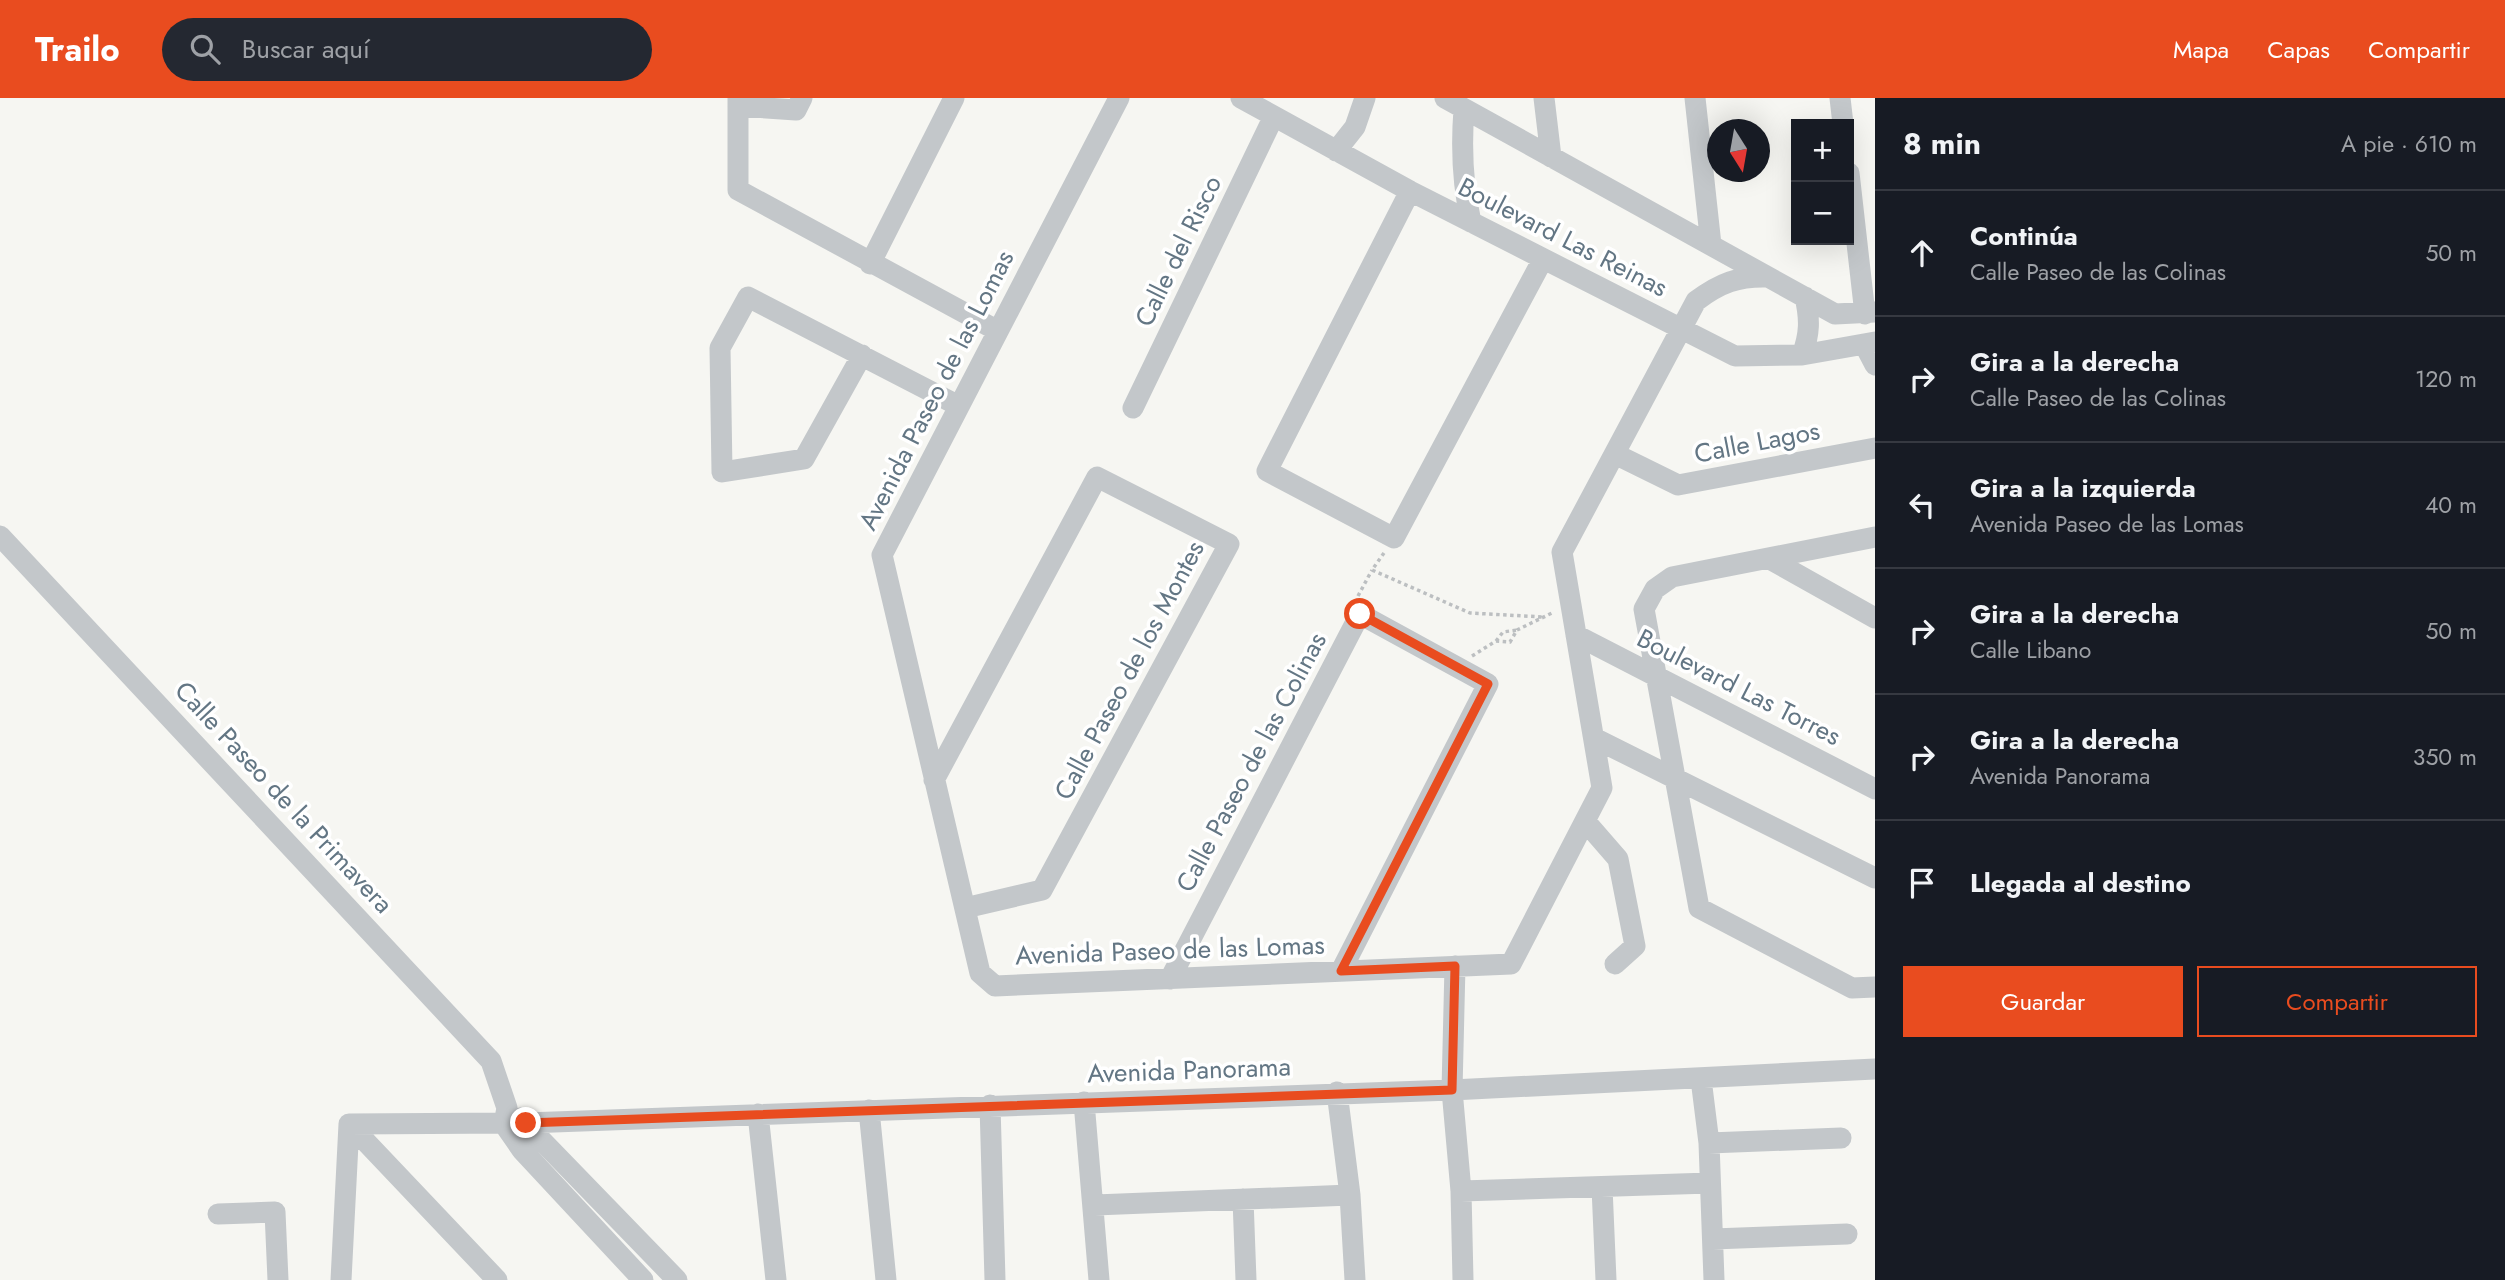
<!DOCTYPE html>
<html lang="es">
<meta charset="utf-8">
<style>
body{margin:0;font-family:Jost,sans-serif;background:#242831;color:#f1f3f6}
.controls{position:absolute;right:21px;top:21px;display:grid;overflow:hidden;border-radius:0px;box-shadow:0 7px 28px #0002}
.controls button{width:63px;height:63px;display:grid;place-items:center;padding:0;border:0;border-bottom:2px solid #363941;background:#171b24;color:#f1f3f6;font:35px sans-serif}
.compass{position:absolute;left:1707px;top:21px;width:63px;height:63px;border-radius:50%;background:#171b24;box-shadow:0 7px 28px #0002;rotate:169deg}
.stop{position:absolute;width:21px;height:21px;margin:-16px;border:5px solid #e94c1f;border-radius:50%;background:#fff}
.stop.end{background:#e94c1f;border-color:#fff;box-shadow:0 2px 7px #0008}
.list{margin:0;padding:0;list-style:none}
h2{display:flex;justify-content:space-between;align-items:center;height:91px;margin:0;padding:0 28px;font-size:30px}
h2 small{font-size:23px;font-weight:400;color:#9ea1a6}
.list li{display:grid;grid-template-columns:46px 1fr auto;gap:21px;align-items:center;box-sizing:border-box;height:126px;padding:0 28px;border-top:2px solid #363941}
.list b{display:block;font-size:26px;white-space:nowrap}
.list p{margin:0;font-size:23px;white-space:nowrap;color:#9ea1a6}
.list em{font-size:23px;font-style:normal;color:#9ea1a6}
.actions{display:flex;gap:14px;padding:21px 28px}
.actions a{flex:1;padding:16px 0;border:2px solid #e94c1f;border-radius:0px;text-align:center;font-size:24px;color:#e94c1f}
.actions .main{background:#e94c1f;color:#fff}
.icon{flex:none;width:38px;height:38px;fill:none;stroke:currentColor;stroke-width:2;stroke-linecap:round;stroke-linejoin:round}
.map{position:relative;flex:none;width:1875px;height:1182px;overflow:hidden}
header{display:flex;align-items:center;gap:42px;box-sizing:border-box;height:98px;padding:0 35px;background:#e94c1f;color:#fff}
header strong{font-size:33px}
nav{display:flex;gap:38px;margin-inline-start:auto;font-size:24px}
.search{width:490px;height:63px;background:#242831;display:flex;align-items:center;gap:18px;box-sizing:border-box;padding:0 24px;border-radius:38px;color:#9ea1a6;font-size:26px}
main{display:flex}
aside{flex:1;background:#171b24}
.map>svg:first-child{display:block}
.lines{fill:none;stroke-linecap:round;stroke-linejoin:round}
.path{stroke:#bcbfc1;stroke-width:3.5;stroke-dasharray:3.5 3.5;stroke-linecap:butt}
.minor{stroke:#c3c7ca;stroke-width:21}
.route{stroke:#e94c1f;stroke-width:9}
.labels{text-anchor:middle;stroke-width:7;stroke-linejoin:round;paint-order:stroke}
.street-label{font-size:26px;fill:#637684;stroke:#fff}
</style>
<header>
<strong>Trailo</strong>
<div class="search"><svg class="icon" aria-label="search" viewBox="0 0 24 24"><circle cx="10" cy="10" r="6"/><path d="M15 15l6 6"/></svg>Buscar aquí</div>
<nav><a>Mapa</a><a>Capas</a><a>Compartir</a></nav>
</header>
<main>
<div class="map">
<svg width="1875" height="1182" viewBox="0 0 1875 1182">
<rect width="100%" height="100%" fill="#f6f6f2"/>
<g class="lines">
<path class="path" d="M1384 455 1372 472 1470 515 1543 519
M1358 498 1372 472
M1496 543 1503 534 1517 532
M1472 558 1496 543 1510 544 1517 532 1554 514"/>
<path class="minor" d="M738 0V92L998 233
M1119 0 882 457 980 875 995 888 1511 866 1602 690 1562 454 1696 203C1720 185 1738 178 1768 179
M1241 0 1410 93 1735 258 1802 257 1875 244
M1445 0 1835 216 1875 214
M1544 0 1551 59
M1695 0 1711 147
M1840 0 1843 26
M738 8 796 12 802 0
M1464 11C1461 50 1462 85 1471 124
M1336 53 1355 29 1365 0
M1849 75 1865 216
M1410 93 1267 373 1394 440 1543 161
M870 166 954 0
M1864 246 1875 267
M862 257 804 361 722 374 720 250 748 199 959 308
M1802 257C1810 236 1810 221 1805 199
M1133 310 1273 20
M1615 356 1678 387 1875 350
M0 438 491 963 507 1010 504 1026 522 1052 643 1182
M1875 439 1672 479 1655 491 1644 511 1699 810 1852 890 1875 889
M1768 460 1875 520
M1576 537 1875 691
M1594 640 1875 780
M934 682 1097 379 1229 446 1042 792 965 810
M1585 723 1618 761 1635 848 1615 866
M1455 868 1452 992 1461 1093 1463 1182
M1170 881 1360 516 1488 586 1341 873
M1701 981 1709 1045 1714 1182
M1337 994 1350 1097 1355 1182
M1084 1004 1099 1182
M990 1007 995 1182
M869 1012 886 1182
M758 1016 776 1182
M520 1020 677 1182
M349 1026 526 1025 1452 992 1875 971
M349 1026 497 1182
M1709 1045 1841 1040
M1602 1089 1606 1182
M1461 1093 1710 1085
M1243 1101 1246 1182
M1095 1107 1350 1097
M218 1116 275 1114 278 1182
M1713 1141 1847 1136
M341 1182 349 1026"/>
</g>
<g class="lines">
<path class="route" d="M526 1025 1452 992 1455 868 1341 873 1488 586 1360 516"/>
</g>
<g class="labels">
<g class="street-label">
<text transform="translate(1563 139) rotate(27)" y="9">Boulevard Las Reinas</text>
<text transform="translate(1178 153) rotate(-64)" y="9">Calle del Risco</text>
<text transform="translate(936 292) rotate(-63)" y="9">Avenida Paseo de las Lomas</text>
<text transform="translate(1757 344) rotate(-11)" y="9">Calle Lagos</text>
<text transform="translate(1129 572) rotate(-62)" y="9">Calle Paseo de los Montes</text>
<text transform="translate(1739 589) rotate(27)" y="9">Boulevard Las Torres</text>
<text transform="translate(1251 664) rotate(-62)" y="9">Calle Paseo de las Colinas</text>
<text transform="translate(284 699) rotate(47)" y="9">Calle Paseo de la Primavera</text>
<text transform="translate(1170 852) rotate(-2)" y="9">Avenida Paseo de las Lomas</text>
<text transform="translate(1189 972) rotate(-2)" y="9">Avenida Panorama</text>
</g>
</g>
</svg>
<div class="controls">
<button>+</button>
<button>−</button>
</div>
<svg class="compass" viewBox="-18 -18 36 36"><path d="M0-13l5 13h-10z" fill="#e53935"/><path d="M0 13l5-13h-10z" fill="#9ea1a6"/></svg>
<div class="stop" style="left:1360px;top:516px"></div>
<div class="stop end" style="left:526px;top:1025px"></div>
</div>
<aside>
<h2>8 min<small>A pie · 610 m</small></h2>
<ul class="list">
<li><svg class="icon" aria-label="ahead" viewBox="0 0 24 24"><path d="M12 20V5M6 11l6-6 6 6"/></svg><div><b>Continúa</b><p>Calle Paseo de las Colinas</p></div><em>50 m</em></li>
<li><svg class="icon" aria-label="right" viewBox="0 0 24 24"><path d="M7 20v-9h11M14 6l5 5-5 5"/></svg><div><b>Gira a la derecha</b><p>Calle Paseo de las Colinas</p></div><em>120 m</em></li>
<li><svg class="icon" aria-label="left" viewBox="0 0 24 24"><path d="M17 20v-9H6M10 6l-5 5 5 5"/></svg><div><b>Gira a la izquierda</b><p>Avenida Paseo de las Lomas</p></div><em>40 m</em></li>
<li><svg class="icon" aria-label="right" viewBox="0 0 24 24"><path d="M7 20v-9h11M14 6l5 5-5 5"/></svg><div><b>Gira a la derecha</b><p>Calle Libano</p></div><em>50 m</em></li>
<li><svg class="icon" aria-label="right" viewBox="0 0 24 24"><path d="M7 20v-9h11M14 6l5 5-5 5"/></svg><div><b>Gira a la derecha</b><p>Avenida Panorama</p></div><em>350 m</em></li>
<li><svg class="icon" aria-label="arrive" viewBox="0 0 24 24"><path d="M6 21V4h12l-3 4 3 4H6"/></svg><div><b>Llegada al destino</b></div></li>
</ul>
<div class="actions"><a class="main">Guardar</a><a>Compartir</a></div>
</aside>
</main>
